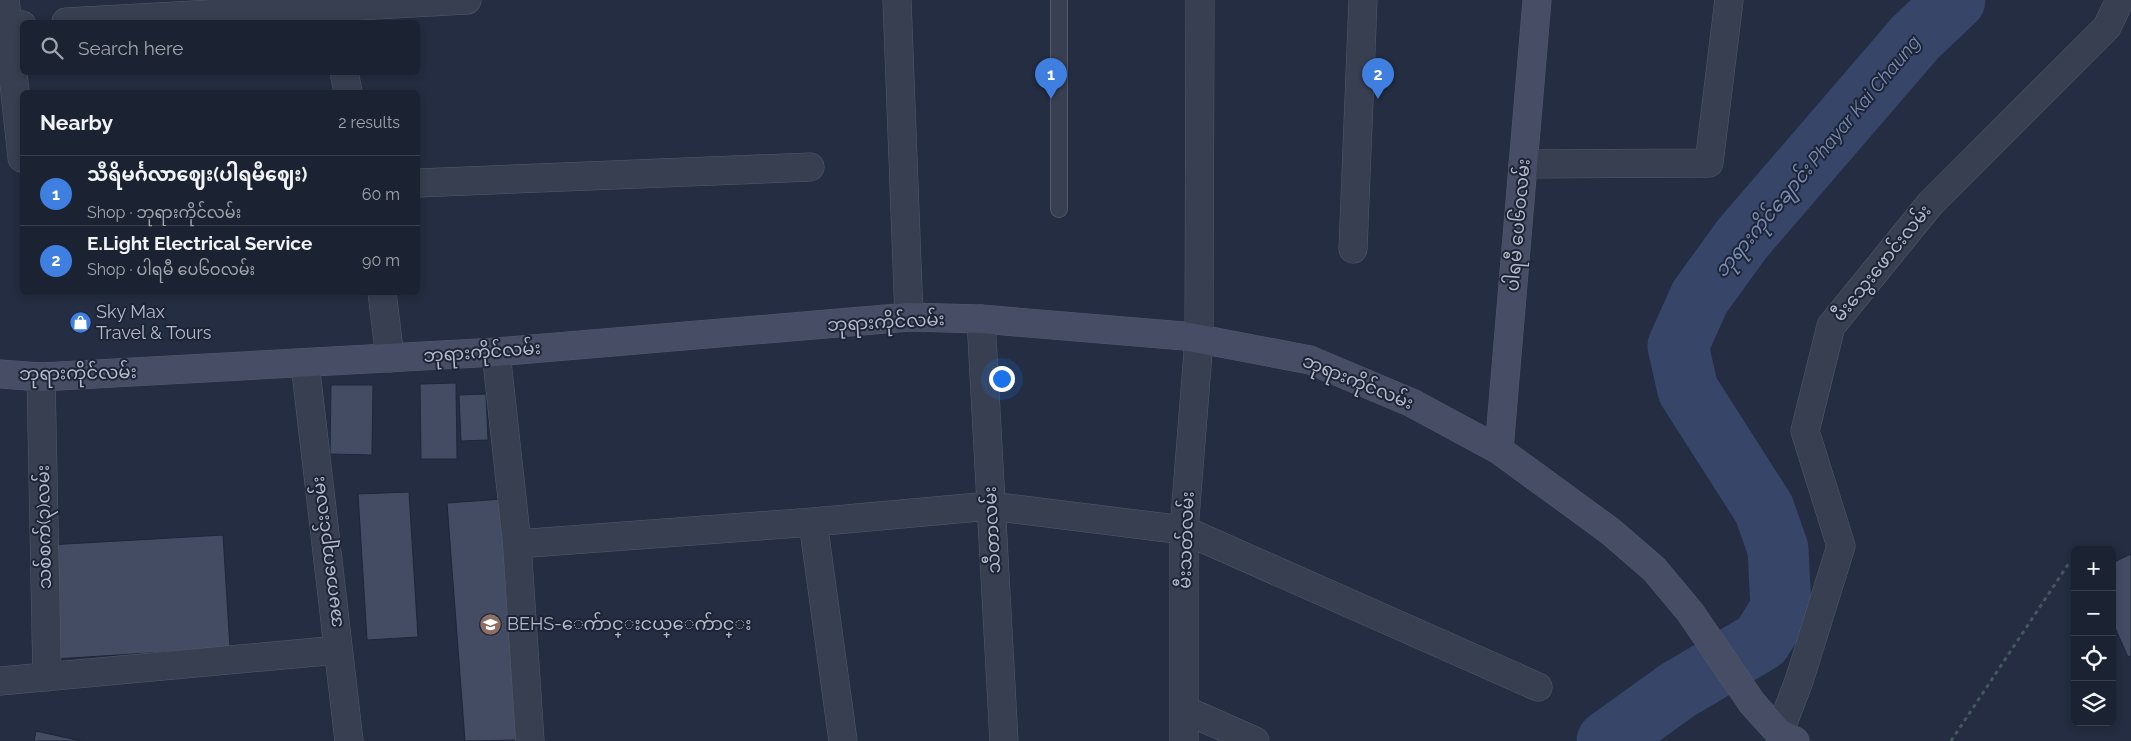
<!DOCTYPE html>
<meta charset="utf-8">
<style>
body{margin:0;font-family:Raleway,"Noto Sans Myanmar",sans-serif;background:#242a39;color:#f1f3f6}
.controls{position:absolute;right:15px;bottom:15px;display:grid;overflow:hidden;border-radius:8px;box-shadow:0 2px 8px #0003}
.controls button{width:45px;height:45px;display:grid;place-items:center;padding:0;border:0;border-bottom:1px solid #393f4d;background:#1b2231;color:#f1f3f6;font:25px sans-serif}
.you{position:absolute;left:1001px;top:378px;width:18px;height:18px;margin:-12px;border:4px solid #fff;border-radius:50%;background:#1a73e8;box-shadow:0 0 0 8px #1a73e833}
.badge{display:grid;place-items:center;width:32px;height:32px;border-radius:50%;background:#0b8043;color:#fff;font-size:16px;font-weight:700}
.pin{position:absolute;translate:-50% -41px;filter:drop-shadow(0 1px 2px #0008)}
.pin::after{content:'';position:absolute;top:26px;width:18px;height:15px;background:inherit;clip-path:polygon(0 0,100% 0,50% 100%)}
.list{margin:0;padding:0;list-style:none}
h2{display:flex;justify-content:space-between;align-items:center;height:65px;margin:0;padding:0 20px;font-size:21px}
h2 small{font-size:16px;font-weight:400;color:#a0a4ab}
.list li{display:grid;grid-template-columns:32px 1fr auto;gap:15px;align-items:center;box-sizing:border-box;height:70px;padding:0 20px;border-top:1px solid #393f4d}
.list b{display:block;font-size:19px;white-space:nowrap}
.list p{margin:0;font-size:16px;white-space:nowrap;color:#a0a4ab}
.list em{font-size:16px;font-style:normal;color:#a0a4ab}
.icon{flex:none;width:28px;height:28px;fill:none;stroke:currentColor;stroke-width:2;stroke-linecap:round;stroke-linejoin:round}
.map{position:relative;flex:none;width:2131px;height:741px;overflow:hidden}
.search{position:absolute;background:#1b2231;box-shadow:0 2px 8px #0003;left:20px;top:20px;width:400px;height:55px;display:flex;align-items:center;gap:12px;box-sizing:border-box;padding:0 18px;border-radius:8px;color:#a0a4ab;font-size:19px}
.panel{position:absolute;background:#1b2231;box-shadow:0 2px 8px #0003;left:20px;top:90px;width:400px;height:205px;border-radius:8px}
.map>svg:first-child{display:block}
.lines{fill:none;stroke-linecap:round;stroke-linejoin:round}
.river{stroke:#374569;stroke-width:61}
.building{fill:#434c63;stroke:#1f2638}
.lane-casing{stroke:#535a6b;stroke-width:18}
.street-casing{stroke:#535a6b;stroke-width:29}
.secondary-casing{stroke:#535a6b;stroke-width:29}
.path{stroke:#44585f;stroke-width:3;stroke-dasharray:4 4;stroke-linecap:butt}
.lane{stroke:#383f51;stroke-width:16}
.street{stroke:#383f51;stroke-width:28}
.secondary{stroke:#464d64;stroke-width:28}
.labels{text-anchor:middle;stroke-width:4;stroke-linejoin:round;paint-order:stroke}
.street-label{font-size:18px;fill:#b5bacb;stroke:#1d2436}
.poi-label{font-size:18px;fill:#b5bacb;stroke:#1d2436;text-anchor:start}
.water-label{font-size:19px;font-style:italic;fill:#7b8cb4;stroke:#1d2436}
</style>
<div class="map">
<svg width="2131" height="741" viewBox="0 0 2131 741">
<rect width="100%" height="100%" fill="#242d41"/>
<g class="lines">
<path class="river" d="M1607 741 1678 690 1761 641 1781 609 1778 549 1764 509 1688 390 1678 346 1700 297 1742 239 1915 38 1955 0"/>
</g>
<path class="building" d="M456 383 457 459H421L420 384Z
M331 385H373L372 455 330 454Z
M486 394 488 440 461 441 459 395Z
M409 492 418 637 367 640 358 494Z
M502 499 520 740 465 741 447 503Z
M223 535 230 648 38 660 31 546Z
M2131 554V656L2128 657 2112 621V563Z
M36 731 81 741H34Z"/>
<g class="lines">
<defs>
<path id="lane" d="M1059 0V209"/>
<path id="street" d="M5 0 8 26 22 25
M897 0 909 317
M66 22 467 0
M8 26 22 158
M344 72 348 92
M1523 164 1709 163 1729 0
M418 183 810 167
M1353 249 1363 0
M382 292 390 358
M981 319 1004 741
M496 352 517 544 530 741
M305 363 349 741
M41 377 47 677
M813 522 843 741
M517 544 813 522 990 506 1184 530 1538 687
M0 681 338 650
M1185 710 1255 741
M1779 733 1799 681 1841 546 1805 431 1831 326 1930 204 2107 27 2120 0
M1184 741V530L1199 340 1200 0"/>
<path id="secondary" d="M0 374 41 377 496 352 909 317 981 319 1184 336 1310 360 1412 403 1499 450 1610 531 1654 569 1690 612 1752 703 1779 733 1795 741
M1499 450 1537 0"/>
</defs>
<use href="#lane" class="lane-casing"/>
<use href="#street" class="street-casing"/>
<use href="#secondary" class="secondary-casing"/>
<path class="path" d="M1951 741 2069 563"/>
<use href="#lane" class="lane"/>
<use href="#street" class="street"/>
<use href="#secondary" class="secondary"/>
</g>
<defs>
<symbol id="shop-disc" viewBox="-11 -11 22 22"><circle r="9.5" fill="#3f7fe0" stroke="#1d2436"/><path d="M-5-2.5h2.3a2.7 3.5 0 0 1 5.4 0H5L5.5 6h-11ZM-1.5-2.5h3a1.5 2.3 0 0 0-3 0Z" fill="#fff"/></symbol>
<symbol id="school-disc" viewBox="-11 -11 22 22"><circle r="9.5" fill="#8d6e63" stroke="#1d2436"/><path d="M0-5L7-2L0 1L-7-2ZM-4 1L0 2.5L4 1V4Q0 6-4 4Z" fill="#fff"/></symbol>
</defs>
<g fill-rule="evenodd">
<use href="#shop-disc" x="68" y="310" width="25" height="25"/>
<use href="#school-disc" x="478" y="612" width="25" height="25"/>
</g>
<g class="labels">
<g class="street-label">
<text transform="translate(1518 225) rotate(-85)" y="6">ပါရမီ ပေ၆ဝလမ်း</text>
<text transform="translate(1882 263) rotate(-51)" y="6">မီးသွေးဖောင်းလမ်း</text>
<text transform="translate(886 322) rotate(-3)" y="6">ဘုရားကိုင်လမ်း</text>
<text transform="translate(482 352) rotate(-4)" y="6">ဘုရားကိုင်လမ်း</text>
<text transform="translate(78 373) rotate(-1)" y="6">ဘုရားကိုင်လမ်း</text>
<text transform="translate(1358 382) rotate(22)" y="6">ဘုရားကိုင်လမ်း</text>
<text transform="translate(44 527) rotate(-91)" y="6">သစ်စက်(၃)လမ်း</text>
<text transform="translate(992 530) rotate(-93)" y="6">သီတာလမ်း</text>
<text transform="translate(1186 540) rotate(-88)" y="6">မီးသတ်လမ်း</text>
<text transform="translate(327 552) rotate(-97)" y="6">အမကကျောင်းလမ်း</text>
</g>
<g class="poi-label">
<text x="96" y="318">Sky Max<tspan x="96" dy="21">Travel &amp; Tours</tspan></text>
<text x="507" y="630">BEHS-ေက်ာင္းငယ္ေက်ာင္း</text>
</g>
<g class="water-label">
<text transform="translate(1817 156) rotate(-50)" y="7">ဘုရားကိုင်ချောင်း Phayar Kai Chaung</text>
</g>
</g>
</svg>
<div class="controls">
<button>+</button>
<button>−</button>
<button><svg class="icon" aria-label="locate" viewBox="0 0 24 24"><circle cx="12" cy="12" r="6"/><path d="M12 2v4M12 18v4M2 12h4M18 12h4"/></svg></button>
<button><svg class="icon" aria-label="layers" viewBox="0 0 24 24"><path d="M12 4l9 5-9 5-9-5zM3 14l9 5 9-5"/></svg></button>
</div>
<div class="you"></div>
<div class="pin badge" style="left:1051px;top:99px;background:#3f7fe0">1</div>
<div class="pin badge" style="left:1378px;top:99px;background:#3f7fe0">2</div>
<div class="search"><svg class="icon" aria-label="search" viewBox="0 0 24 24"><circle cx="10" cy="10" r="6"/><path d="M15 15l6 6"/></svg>Search here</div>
<section class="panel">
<h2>Nearby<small>2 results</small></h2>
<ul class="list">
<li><span class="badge" style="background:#3f7fe0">1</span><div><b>သီရိမင်္ဂလာဈေး(ပါရမီဈေး)</b><p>Shop · ဘုရားကိုင်လမ်း</p></div><em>60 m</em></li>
<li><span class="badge" style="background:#3f7fe0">2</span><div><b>E.Light Electrical Service</b><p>Shop · ပါရမီ ပေ၆ဝလမ်း</p></div><em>90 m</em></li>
</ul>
</section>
</div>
